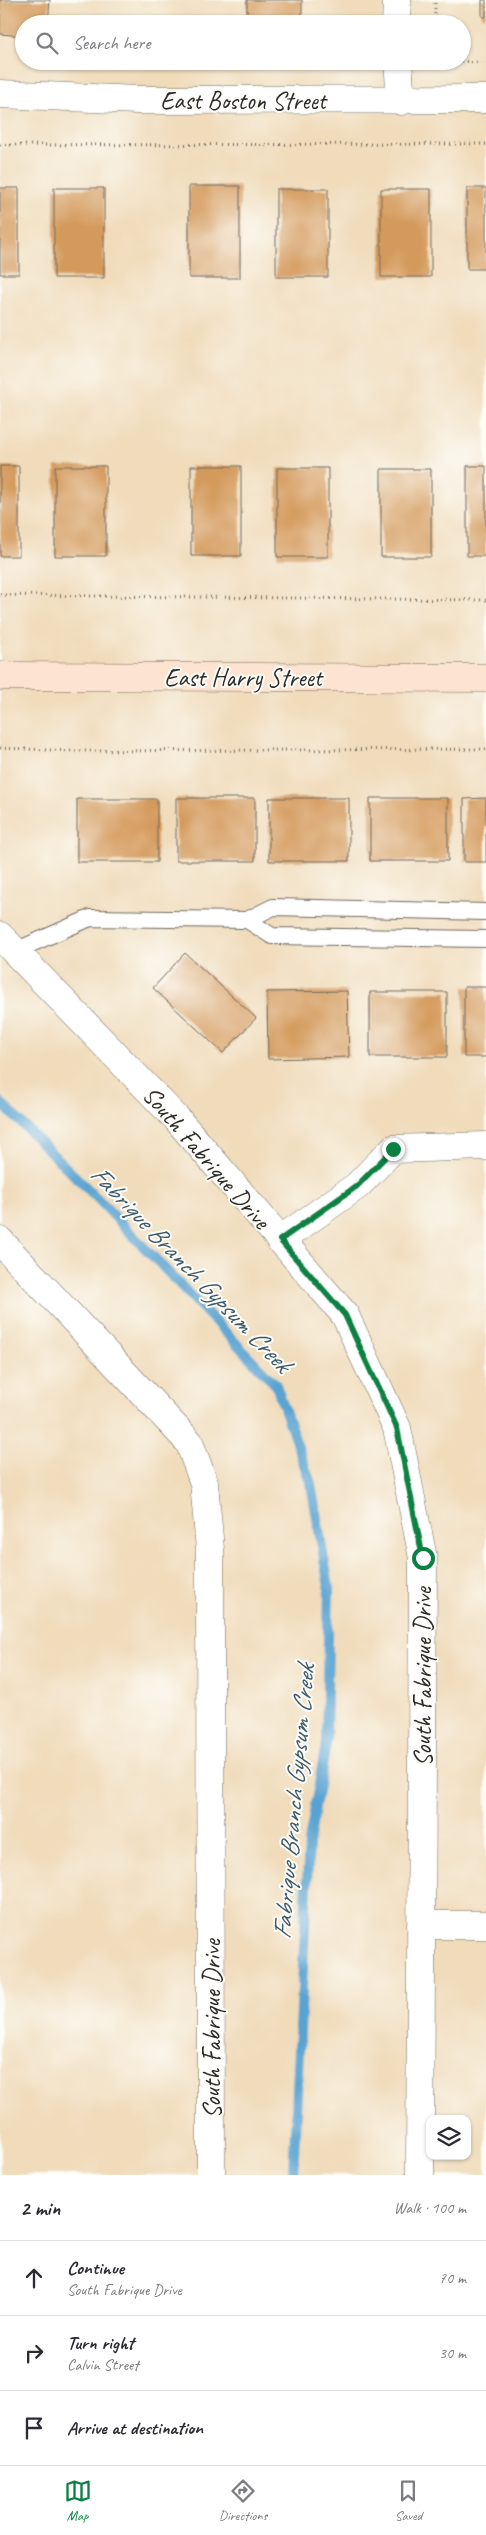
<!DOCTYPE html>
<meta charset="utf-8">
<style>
body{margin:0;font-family:Caveat,sans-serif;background:#f2f2f3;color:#2b2b33}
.controls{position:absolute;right:15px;bottom:15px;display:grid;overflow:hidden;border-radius:10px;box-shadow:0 1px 4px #0004}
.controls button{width:45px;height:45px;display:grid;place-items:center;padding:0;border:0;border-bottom:1px solid #e1e1e2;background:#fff;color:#2b2b33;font:25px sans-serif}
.stop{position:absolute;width:15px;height:15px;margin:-11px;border:4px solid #0b8043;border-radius:50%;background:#fff}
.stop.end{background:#0b8043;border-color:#fff;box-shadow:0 1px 5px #0008}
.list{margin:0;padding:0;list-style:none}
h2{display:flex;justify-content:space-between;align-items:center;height:65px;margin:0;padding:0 20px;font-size:21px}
h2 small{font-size:16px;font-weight:400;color:#7c7c81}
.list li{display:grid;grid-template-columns:32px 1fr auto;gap:15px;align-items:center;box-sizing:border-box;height:75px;padding:0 20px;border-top:1px solid #e1e1e2}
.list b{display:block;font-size:19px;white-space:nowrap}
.list p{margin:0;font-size:16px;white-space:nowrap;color:#7c7c81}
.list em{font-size:16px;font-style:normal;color:#7c7c81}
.icon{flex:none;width:28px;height:28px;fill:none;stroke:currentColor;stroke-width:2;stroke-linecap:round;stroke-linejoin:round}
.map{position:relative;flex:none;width:486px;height:2175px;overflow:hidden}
.search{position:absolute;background:#fff;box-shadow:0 1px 4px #0004;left:15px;right:15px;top:15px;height:55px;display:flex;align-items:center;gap:12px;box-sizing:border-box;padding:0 18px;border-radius:28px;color:#7c7c81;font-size:19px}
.sheet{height:290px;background:#fff}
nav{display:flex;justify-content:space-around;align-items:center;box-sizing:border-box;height:70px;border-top:1px solid #e1e1e2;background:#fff;font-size:14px;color:#7c7c81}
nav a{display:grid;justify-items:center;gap:2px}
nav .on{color:#0b8043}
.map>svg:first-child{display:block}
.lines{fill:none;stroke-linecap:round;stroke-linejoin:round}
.stream{stroke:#59a3d1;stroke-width:10}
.building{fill:#d49a5c}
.service-casing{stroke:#70695d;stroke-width:18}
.minor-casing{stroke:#70695d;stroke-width:29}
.secondary-casing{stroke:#70695d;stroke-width:29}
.path{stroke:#70695d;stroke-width:3;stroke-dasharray:1 4;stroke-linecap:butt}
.service{stroke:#fff;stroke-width:16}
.minor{stroke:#fff;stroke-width:28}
.secondary{stroke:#fde4d1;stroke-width:28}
.route{stroke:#0b8043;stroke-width:6}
.labels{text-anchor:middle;stroke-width:4;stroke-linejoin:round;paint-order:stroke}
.street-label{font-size:25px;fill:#2b2b2b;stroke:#fdfcf7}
.water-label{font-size:26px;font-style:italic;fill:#3d5b6d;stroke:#fdfcf7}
</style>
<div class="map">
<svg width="486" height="2175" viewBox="0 0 486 2175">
<rect width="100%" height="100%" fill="#fdfcf7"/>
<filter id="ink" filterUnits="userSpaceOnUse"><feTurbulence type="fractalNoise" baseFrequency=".02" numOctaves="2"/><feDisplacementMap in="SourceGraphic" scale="10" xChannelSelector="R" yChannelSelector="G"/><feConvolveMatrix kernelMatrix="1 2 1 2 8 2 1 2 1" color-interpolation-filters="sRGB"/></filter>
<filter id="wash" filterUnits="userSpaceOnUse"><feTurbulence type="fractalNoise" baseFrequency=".0096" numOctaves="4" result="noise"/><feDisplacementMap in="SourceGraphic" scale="20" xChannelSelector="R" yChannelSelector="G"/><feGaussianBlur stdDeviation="1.12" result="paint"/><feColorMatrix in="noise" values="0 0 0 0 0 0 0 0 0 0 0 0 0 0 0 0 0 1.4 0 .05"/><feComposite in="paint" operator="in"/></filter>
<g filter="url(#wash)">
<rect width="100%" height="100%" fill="#f0dcbb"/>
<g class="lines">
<path class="stream" d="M0 1102 97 1198 276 1385 311 1484 329 1587 326 1744 309 1842 293 2175"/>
</g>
<g id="blocks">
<path class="building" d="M0 0H50L48 24H24V36L0 34Z
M247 0H302V24H247Z
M482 0H486V17H482Z
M189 186H240V278H189Z
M0 188H19V274H0Z
M54 188H104V278H54Z
M467 188H486V269H467Z
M276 189H328V277H276Z
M381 189H431V277H381Z
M0 466H19V556H0Z
M55 466H106V556H55Z
M191 466H241V556H191Z
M467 466H486V556H467Z
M277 468H328V557H277Z
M381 469H431V557H381Z
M176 798H255V861H176Z
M269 798H349V861H269Z
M370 798H448V861H370Z
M486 798V862H464V799Z
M77 799H157V862H77Z
M185 953 256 1018 223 1053 153 988Z
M464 987H486V1057H464Z
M347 991 349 1057 268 1059 267 992Z
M370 992H447V1057H370Z"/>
</g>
</g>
<g filter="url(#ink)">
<use href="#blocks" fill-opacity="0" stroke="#70695d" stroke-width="1"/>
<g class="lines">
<defs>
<path id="service" d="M247 920 272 936 486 939
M15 951 90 918 247 920 273 907 486 912"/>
<path id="minor" d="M396 24 397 0
M398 61 401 101
M0 94 137 100 486 99
M0 936 177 1119 345 1315 397 1428 423 1558 420 2175
M280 1240 357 1186 393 1149 486 1146
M0 1241 189 1442 204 1483 210 1549 211 2175
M421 1925H486"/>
<path id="secondary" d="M0 676 486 678"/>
</defs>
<use href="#service" class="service-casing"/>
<use href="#minor" class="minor-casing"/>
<use href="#secondary" class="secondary-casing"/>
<path class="path" d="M435 24V0
M461 61 486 63
M0 145 486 144
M0 595 486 600
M0 748 73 751 486 749"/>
<use href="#service" class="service"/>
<use href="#minor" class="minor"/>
<use href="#secondary" class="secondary"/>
</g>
</g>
<g class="lines" filter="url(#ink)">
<path class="route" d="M393 1149 357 1186 280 1240 345 1315 397 1428 423 1558"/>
</g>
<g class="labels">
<g class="street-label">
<text x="243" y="109">East Boston Street</text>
<text x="243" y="686">East Harry Street</text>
<text transform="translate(207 1157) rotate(49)" y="9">South Fabrique Drive</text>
<text transform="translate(422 1677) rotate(-90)" y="9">South Fabrique Drive</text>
<text transform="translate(211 2029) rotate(-90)" y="9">South Fabrique Drive</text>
</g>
<g class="water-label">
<text transform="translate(191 1268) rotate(46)" y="9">Fabrique Branch Gypsum Creek</text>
<text transform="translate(293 1802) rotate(-85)" y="9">Fabrique Branch Gypsum Creek</text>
</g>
</g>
</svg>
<div class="controls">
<button><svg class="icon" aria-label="layers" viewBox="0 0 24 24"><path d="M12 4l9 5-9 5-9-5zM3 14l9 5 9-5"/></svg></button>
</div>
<div class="stop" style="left:423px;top:1558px"></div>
<div class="stop end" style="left:393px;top:1149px"></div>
<div class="search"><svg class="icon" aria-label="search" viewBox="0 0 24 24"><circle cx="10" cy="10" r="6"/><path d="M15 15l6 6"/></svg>Search here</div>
</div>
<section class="sheet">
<h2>2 min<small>Walk · 100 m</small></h2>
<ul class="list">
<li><svg class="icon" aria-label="ahead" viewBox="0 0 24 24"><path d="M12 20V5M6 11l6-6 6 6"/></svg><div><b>Continue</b><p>South Fabrique Drive</p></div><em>70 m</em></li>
<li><svg class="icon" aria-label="right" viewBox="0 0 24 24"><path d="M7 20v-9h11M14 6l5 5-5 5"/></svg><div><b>Turn right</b><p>Calvin Street</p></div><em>30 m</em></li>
<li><svg class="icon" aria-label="arrive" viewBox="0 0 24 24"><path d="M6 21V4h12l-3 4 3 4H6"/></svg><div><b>Arrive at destination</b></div></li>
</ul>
</section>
<nav>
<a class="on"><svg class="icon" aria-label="map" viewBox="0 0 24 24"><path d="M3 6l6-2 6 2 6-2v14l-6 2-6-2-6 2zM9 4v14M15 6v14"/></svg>Map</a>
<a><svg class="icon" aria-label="directions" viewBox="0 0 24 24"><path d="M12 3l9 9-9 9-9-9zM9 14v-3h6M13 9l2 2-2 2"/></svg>Directions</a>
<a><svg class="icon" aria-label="saved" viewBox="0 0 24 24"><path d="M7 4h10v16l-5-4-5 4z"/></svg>Saved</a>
</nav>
